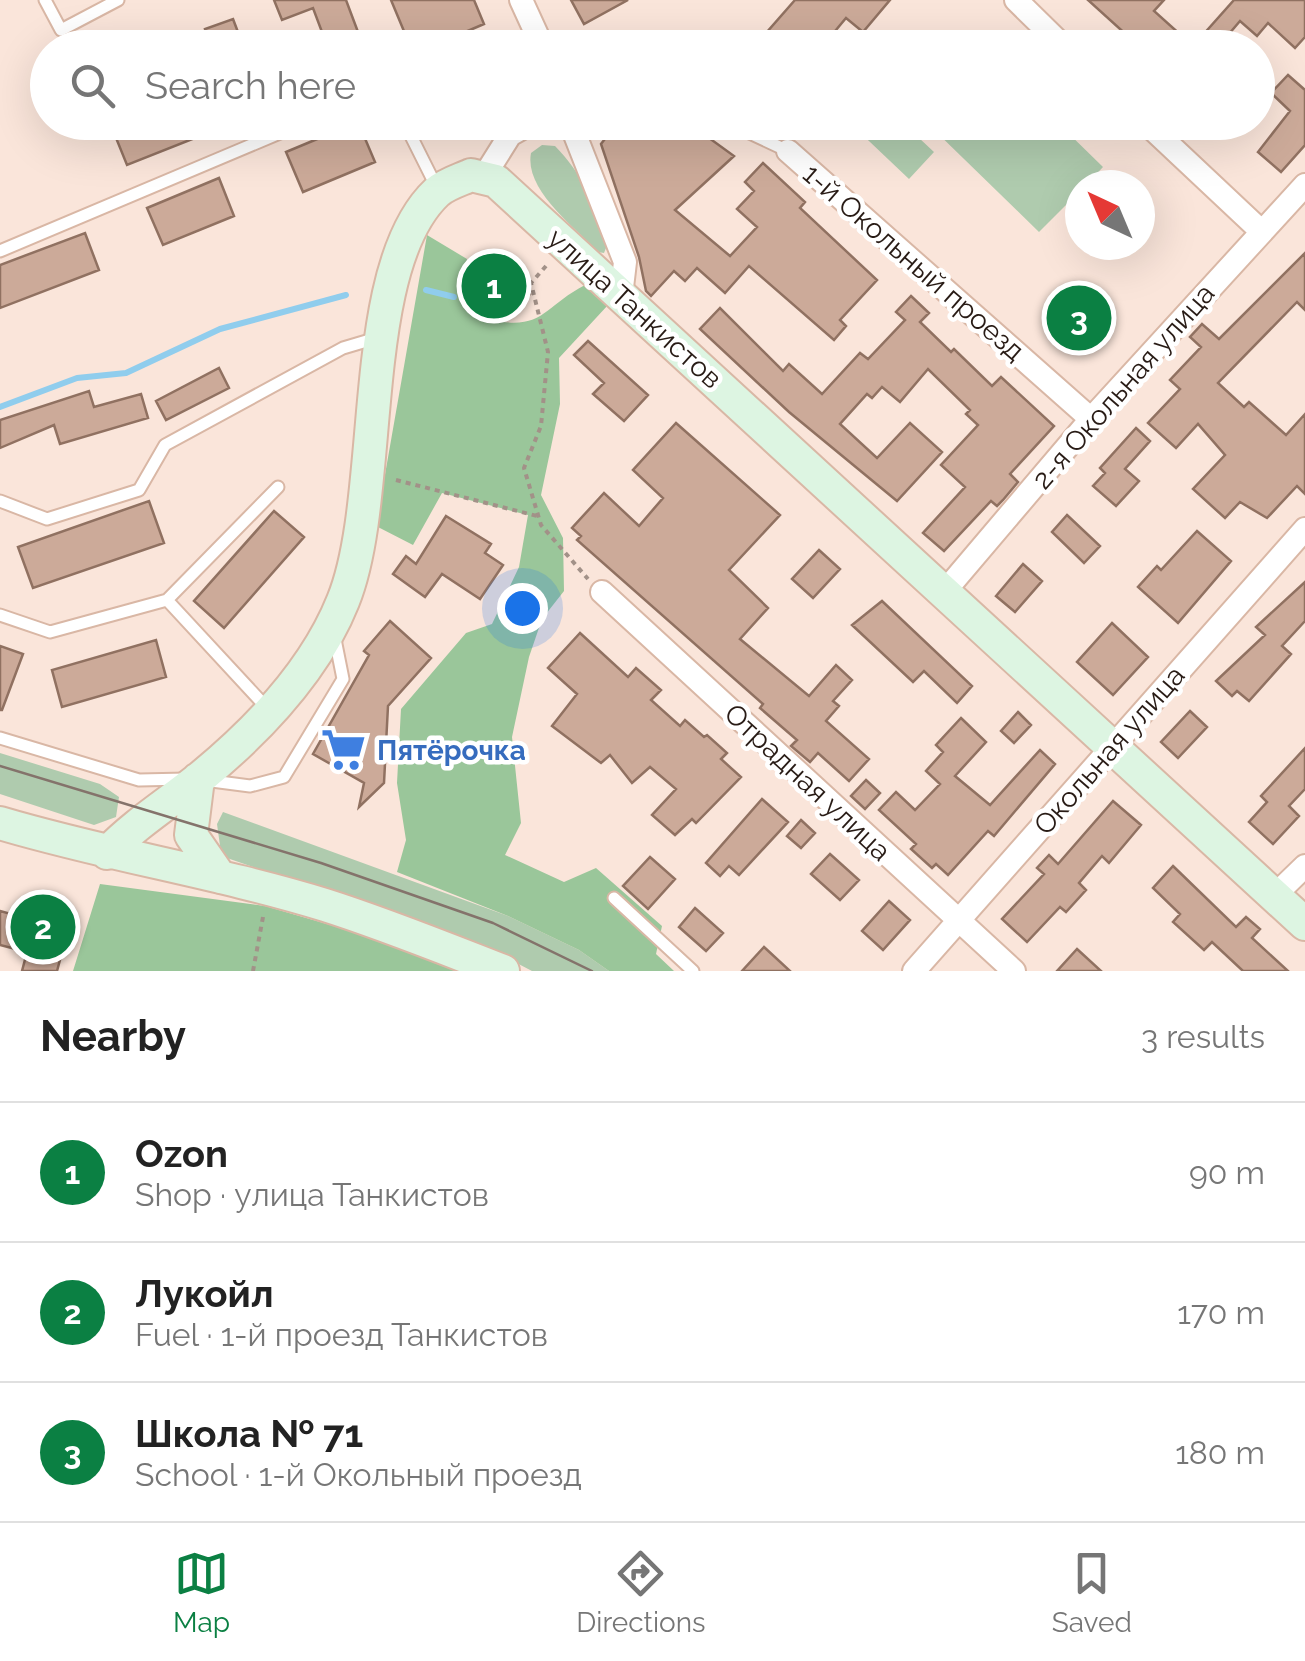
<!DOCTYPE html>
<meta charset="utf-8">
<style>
body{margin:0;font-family:Raleway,sans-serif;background:#f6f6f6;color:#222}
.compass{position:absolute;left:1065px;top:170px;width:90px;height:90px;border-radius:50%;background:#fff;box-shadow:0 10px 40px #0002;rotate:316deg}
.you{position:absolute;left:522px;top:608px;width:35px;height:35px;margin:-25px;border:8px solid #fff;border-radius:50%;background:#1a73e8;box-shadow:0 0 0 15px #1a73e833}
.badge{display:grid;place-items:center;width:65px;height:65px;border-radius:50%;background:#0b8043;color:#fff;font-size:32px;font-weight:700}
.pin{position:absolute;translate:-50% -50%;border:5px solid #fff;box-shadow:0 2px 10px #0006}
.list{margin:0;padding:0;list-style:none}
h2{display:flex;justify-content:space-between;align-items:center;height:130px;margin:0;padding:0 40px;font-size:42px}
h2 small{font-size:32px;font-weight:400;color:#767676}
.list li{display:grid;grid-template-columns:65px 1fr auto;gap:30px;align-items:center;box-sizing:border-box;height:140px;padding:0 40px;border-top:2px solid #e0e0e0}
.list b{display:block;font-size:38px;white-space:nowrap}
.list p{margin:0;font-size:32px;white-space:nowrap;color:#767676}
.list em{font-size:32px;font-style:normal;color:#767676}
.icon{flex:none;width:55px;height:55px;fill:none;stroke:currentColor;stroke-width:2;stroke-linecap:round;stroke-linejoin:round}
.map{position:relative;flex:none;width:1305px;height:971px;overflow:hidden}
.search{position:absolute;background:#fff;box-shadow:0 10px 40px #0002;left:30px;right:30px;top:30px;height:110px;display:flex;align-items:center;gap:25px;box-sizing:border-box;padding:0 35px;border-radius:55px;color:#767676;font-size:38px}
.sheet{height:550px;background:#fff}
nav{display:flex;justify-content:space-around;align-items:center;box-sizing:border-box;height:140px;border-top:2px solid #e0e0e0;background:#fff;font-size:28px;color:#767676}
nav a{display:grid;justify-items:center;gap:5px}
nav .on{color:#0b8043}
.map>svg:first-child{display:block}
.green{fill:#afcbae}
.forest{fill:#9ac69a}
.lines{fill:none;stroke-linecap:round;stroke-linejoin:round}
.stream{stroke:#90cded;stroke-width:6}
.building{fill:#ca9;stroke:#907161;stroke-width:2.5}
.lane-casing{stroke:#d9b7a5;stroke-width:15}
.street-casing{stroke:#d9b7a5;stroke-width:26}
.secondary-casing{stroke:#d9b7a5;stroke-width:36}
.path{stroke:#a29188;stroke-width:4;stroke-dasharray:5 5;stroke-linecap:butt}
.lane{stroke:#fff;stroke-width:11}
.street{stroke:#fff;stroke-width:22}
.secondary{stroke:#ddf5e2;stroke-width:32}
.tram{stroke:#84736b;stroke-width:2.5}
.labels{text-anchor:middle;stroke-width:9;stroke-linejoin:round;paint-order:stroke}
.street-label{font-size:28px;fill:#281b15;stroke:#fff}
.shop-label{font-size:28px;font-weight:bold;fill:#366cbe;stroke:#fff;text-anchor:start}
</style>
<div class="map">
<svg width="1305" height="971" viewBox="0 0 1305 971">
<rect width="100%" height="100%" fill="#fae5da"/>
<path class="green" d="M850 123H903L934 152 909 179Z
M927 123H1058L1103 167 1086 185H1080V191L1039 232Z
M542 145 555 146C582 173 597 207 608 243L604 253 598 252C575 227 524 190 531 153Z
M0 753 100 784 119 797 116 817 94 825 0 794Z
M223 812 508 916 579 950 609 971H532L486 947 227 858 221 853 217 824Z"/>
<path class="forest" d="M427 235 467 259 462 288 486 319C544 332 541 308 585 285L608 305 559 358 560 404 541 495 563 538 564 591 542 619 529 657 512 737 521 823 505 855 564 882 596 868 662 926 656 954 674 971H609L579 950 508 916 397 872 406 840 397 783 401 709 466 633 492 624 519 567 528 515 442 493 413 545 376 526Z
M100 884 265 906 358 933 459 971H73Z"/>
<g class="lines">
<path class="stream" d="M426 290 454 297
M0 407 77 378 126 373 220 329 346 295"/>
</g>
<path class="building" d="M274 0H346L364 48H328L313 8 282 20Z
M391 0H474L484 24 428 48H411Z
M571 0H628L584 24Z
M795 0H890L863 32 846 18 821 48H753Z
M1088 0H1164L1154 11 1193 46 1234 0H1305V37L1295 48 1268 23 1257 36 1240 21 1217 48H1141Z
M233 19 244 48H211L205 29Z
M1288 75 1305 90V145L1281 172 1258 152 1290 111 1271 93Z
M125 122H195L200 136 127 165 112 128Z
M358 122 375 162 303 192 286 152Z
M618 122 664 128 669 122H687L734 156 675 210 730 256 757 227 737 209 754 191 745 182 763 163 805 202 800 208 877 280 840 320 846 326 834 340 749 266 725 293 697 268 685 281 674 271 651 296 646 291 639 257 601 144Z
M219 178 234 216 163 245 147 208Z
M85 233 99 270 0 308V265Z
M1305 253V310L1297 302 1218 383 1244 407 1249 402 1286 435 1305 414V494L1297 486 1267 518 1240 502 1225 518 1193 489 1225 455 1198 424 1176 448 1148 423 1180 389 1170 380 1201 347 1190 337 1202 324 1219 339Z
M493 258 530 294 507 318 470 282Z
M911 296 929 313 920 322 951 352 954 349 992 386 1001 377 1054 426 1010 474 1018 482 1003 500 997 506 991 501 944 551 923 533 965 487 941 465 978 425 966 414 970 410 928 369 900 402 882 387 872 398 867 394 840 424 877 458 910 423 942 452 897 501 789 412 700 329 720 308 783 371 789 364 822 394 860 353 868 359 905 320 896 312Z
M588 341 648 395 624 421 593 394 604 383 574 355Z
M219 368 229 388 166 420 156 401Z
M89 391 94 407 141 394 148 418 60 444 54 425 0 448V420Z
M676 423 780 515 729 570 768 608 740 639 809 696 836 665 852 680 833 701 839 706 826 721 869 759 849 781 818 753 810 762 791 746 797 740 760 708 763 704 577 540 581 536 572 528 604 493 639 526 663 498 633 470Z
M1136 428 1150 441 1125 469 1139 481 1116 506 1093 486 1105 473 1100 468Z
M149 501 164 543 33 588 18 547Z
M274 511 304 537 224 628 194 601Z
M1067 515 1100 546 1084 563 1052 532Z
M446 516 491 544 485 553 503 565 480 599 442 574 425 597 393 574 406 556 416 564Z
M1197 531 1231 561 1178 623 1138 587 1157 566 1161 570Z
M819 550 840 569 813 598 792 579Z
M1023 564 1042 581 1015 612 996 596Z
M1305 582V621L1282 646 1291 654 1249 701 1237 691 1232 696 1216 681 1265 635 1256 627Z
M882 601 972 686 957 703 924 671 913 682 852 625Z
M390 621 431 658 388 706 384 783 359 807 364 783 313 754 369 655 364 651Z
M1112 623 1148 657 1113 695 1077 662Z
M580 633 628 677 636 668 661 690 651 700 680 726 685 720 704 737 707 735 727 753 721 759 741 777 696 823 692 819 675 835 652 815 676 789 650 767 632 783 610 755 601 763 552 726 577 694 548 668Z
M156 640 166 677 62 707 52 670Z
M0 646 23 654 2 710H0Z
M1190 711 1207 727 1178 758 1161 742Z
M1018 712 1031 725 1014 743 1001 731Z
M961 718 986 742 955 776 990 805 1040 750 1055 764 994 836 988 831 948 875 936 864 932 868 911 849 916 844 879 810 896 792 915 810 940 784 926 771 943 752 936 745Z
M1305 748V789L1289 806 1299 816 1273 844 1249 822 1267 802 1261 796Z
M866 780 880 793 865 809 851 796Z
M762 799 788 822 739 875 729 866 720 876 706 863Z
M1113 801 1141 825 1109 863 1102 856 1079 883 1086 890 1066 912 1060 907 1027 942 1002 919 1044 874 1037 868 1049 855 1058 864Z
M801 820 815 833 801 848 787 836Z
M830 854 859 880 840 900 811 874Z
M650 857 675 879 648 909 623 886Z
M1173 866 1236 927 1246 917 1260 929 1252 938 1288 971H1243L1212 942 1204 950 1173 922 1180 914 1153 888Z
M889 901 910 920 883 950 862 931Z
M695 908 723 933 706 951 679 927Z
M0 911 68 930 57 971H22L27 952 0 945Z
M764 947 790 971H742Z
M1077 949 1101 971H1057Z"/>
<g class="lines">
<defs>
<path id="lane" d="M45 0 61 30 118 0
M404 122 436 186
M726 122 788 151
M0 251 306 122
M0 501 47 519 139 490 165 445 343 348 380 337
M0 615 50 632 167 600
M267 708 167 600 278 487
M0 738 139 780 186 779
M204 780 250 786 284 777 343 679 335 639
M614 898 693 971"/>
<path id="street" d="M521 0 543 48
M1016 0 1065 48
M570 122 625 262 621 296
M1145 122 1261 231
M788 151 1091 419
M483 178 510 135 533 122
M945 591 1091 419 1305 185
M602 592 1014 971
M1274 896 1305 866
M914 971 1305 529"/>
<path id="secondary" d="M198 779 191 835 220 877
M0 823C107 855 218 872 325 905 385 924 444 948 503 971
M107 853C136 823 169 803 201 777 258 730 315 671 343 601 386 496 355 269 437 192 446 184 460 180 471 175L496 181 1305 924"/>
</defs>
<use href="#lane" class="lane-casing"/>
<use href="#street" class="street-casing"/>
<use href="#secondary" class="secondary-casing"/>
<path class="path" d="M546 266 531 283 548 352 541 426 524 468 541 525 588 579
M396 480 537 516
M253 971 263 917"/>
<use href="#lane" class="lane"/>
<use href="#street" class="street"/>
<use href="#secondary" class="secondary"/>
<path class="tram" d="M0 766 321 863 493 923 592 971"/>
</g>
<defs>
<symbol id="supermarket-bare" viewBox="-9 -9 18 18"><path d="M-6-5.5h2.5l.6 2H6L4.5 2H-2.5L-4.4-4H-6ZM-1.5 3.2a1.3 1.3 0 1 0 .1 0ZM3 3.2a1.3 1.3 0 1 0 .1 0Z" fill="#3f7fe0" stroke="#fff" stroke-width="2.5" paint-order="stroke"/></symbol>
</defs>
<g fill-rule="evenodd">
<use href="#supermarket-bare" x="312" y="718" width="63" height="63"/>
</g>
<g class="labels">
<g class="street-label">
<text transform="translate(914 262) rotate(41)" y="10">1-й Окольный проезд</text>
<text transform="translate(635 308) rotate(42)" y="10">улица Танкистов</text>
<text transform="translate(1123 386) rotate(-49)" y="10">2-я Окольная улица</text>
<text transform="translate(1109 750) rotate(-49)" y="10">Окольная улица</text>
<text transform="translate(808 782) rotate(43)" y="10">Отрадная улица</text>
</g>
<g class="shop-label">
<text x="377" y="760">Пятёрочка</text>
</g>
</g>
</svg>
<svg class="compass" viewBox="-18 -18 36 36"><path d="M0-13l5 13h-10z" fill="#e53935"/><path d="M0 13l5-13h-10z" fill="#767676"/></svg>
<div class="you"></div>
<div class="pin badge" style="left:494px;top:286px">1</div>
<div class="pin badge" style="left:43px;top:927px">2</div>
<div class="pin badge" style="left:1079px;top:318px">3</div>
<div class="search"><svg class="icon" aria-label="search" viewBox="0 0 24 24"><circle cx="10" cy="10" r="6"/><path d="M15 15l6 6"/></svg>Search here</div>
</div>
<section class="sheet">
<h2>Nearby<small>3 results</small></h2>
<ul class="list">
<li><span class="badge">1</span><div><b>Ozon</b><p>Shop · улица Танкистов</p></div><em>90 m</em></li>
<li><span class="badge">2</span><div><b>Лукойл</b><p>Fuel · 1-й проезд Танкистов</p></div><em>170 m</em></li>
<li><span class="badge">3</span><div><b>Школа № 71</b><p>School · 1-й Окольный проезд</p></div><em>180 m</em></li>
</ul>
</section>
<nav>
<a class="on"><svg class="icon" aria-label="map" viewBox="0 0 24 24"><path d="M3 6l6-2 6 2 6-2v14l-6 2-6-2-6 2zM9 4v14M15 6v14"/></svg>Map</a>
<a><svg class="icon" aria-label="directions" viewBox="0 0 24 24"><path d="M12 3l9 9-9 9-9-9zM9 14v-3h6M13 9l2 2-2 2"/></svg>Directions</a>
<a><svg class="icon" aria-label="saved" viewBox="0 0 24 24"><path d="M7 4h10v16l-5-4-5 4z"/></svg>Saved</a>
</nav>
